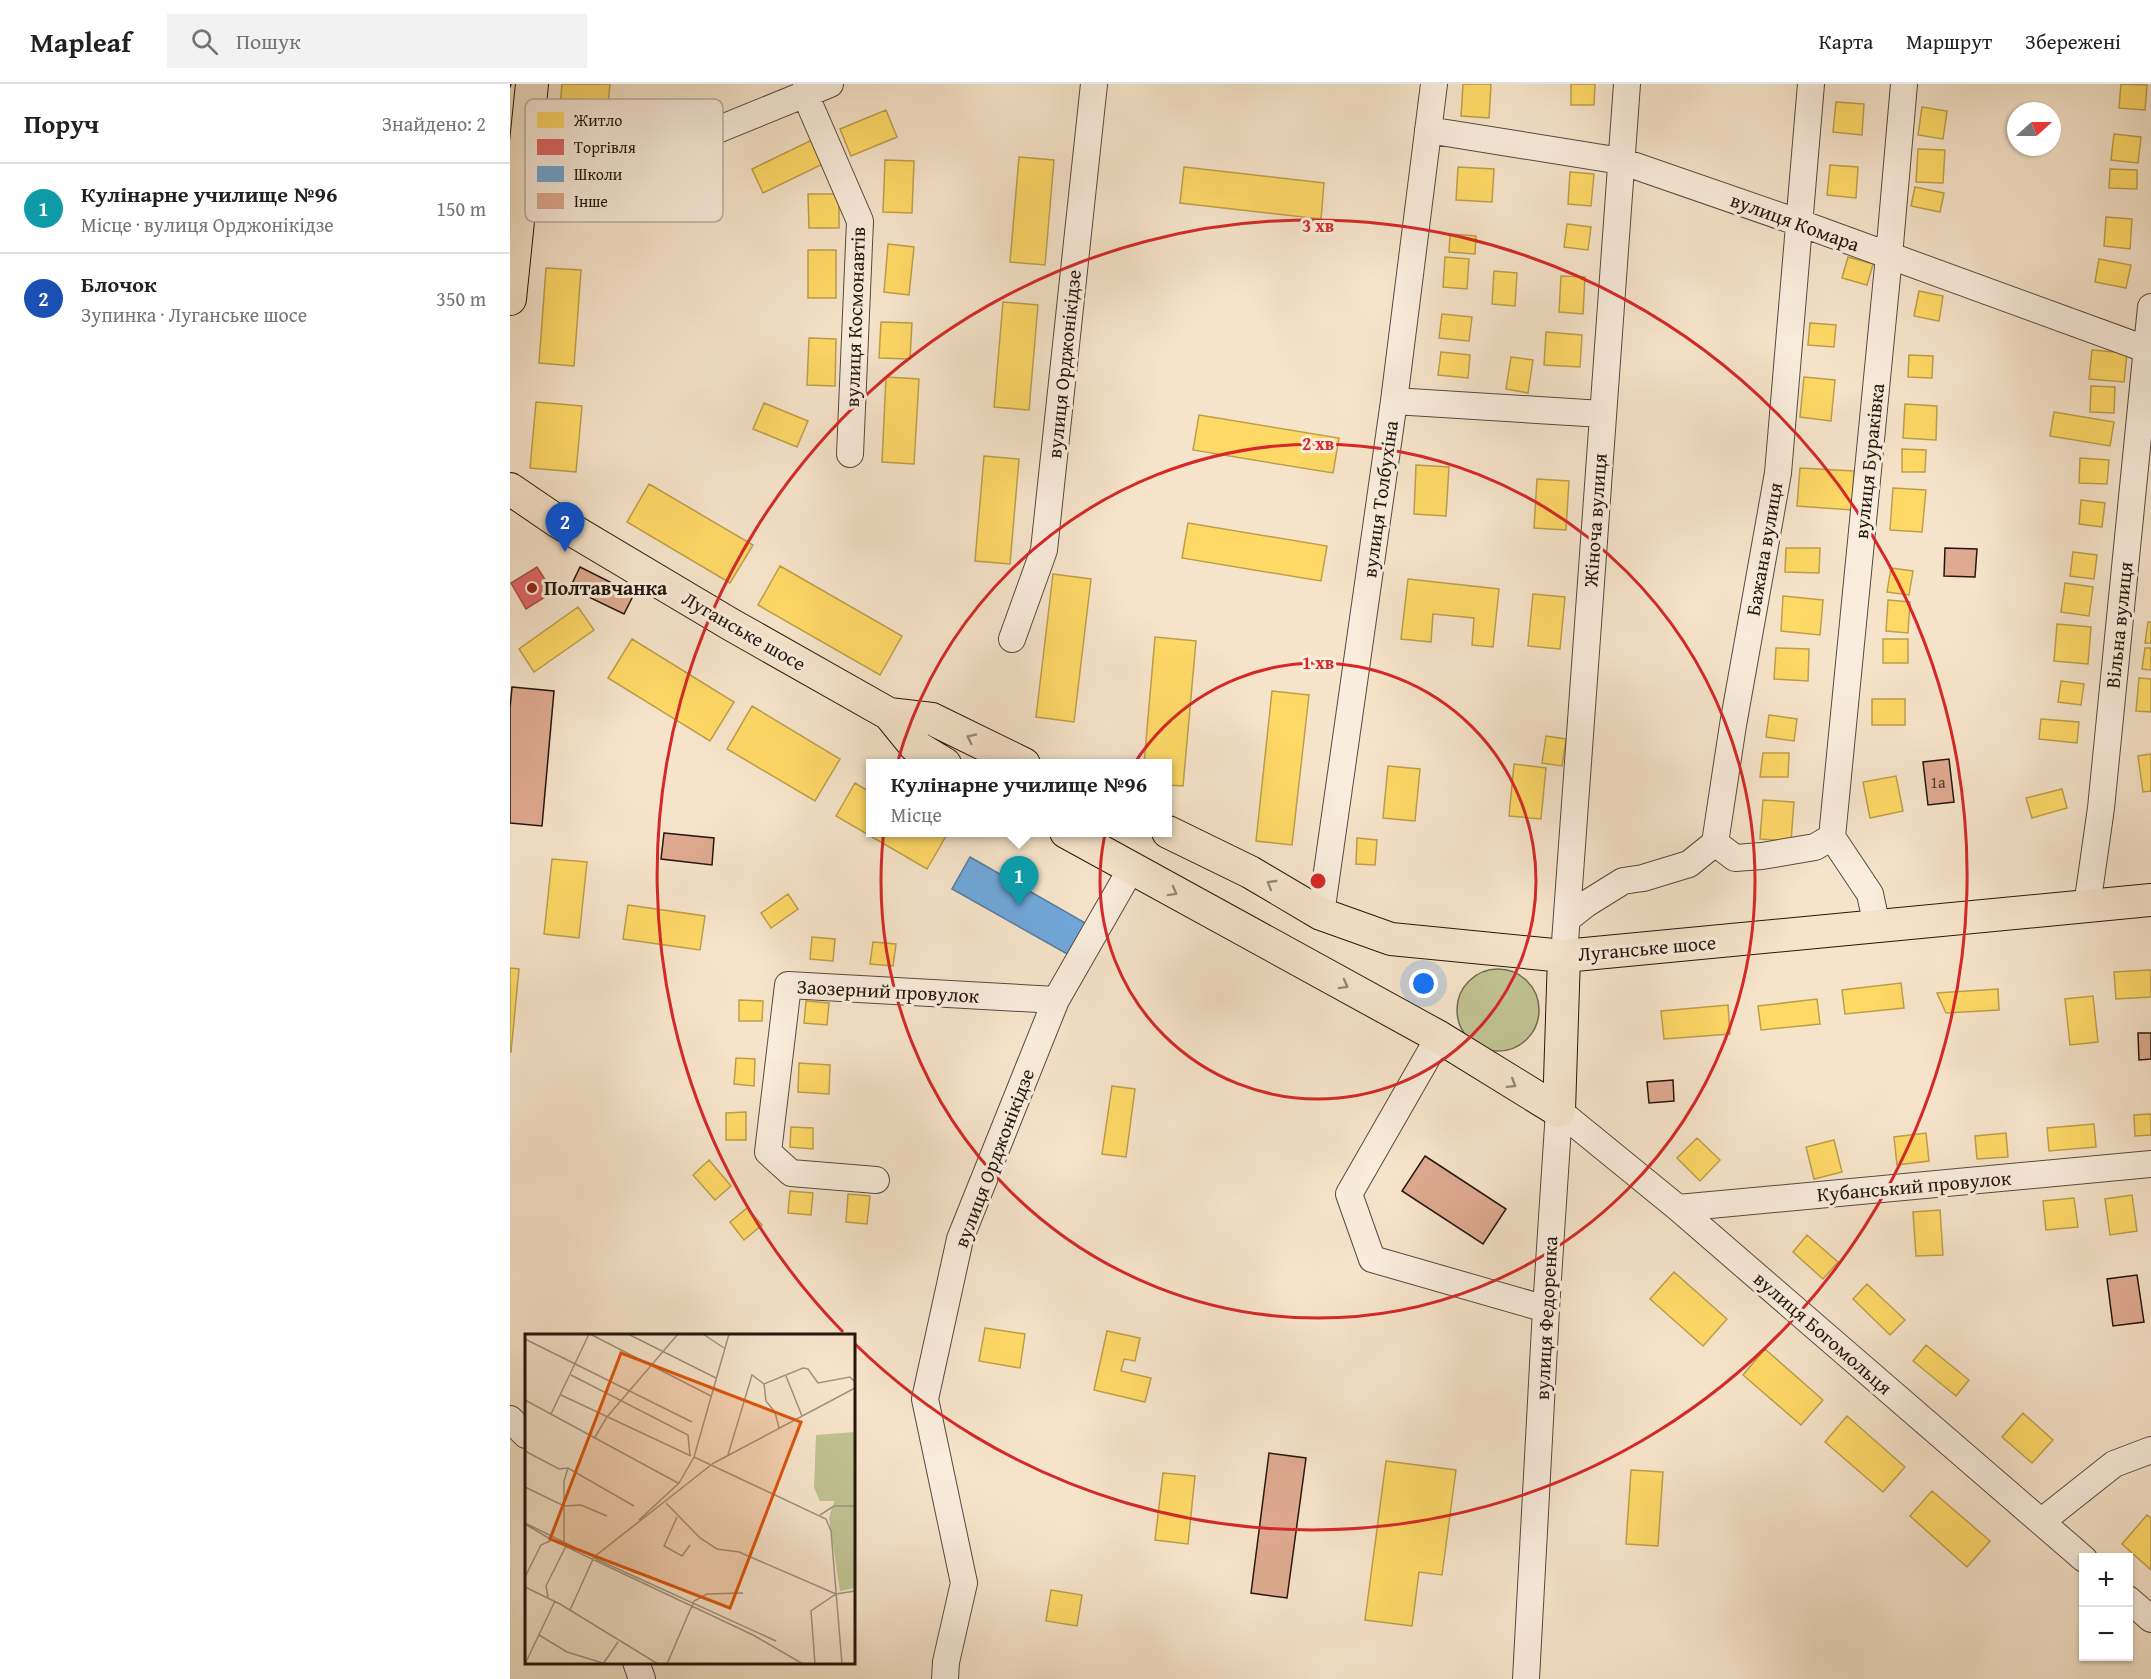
<!DOCTYPE html>
<html lang="uk">
<meta charset="utf-8">
<style>
body{margin:0;font-family:"Gentium Book Plus",serif;background:#f2f2f2;color:#202124}
.controls{position:absolute;right:18px;bottom:18px;display:grid;overflow:hidden;border-radius:0px;box-shadow:0 2px 4px #0004}
.controls button{width:54px;height:54px;display:grid;place-items:center;padding:0;border:0;border-bottom:2px solid #e0e0e0;background:#fff;color:#202124;font:30px sans-serif}
.compass{position:absolute;left:1497px;top:18px;width:54px;height:54px;border-radius:50%;background:#fff;box-shadow:0 2px 4px #0004;rotate:69deg}
.you{position:absolute;left:914px;top:900px;width:21px;height:21px;margin:-15px;border:4px solid #fff;border-radius:50%;background:#1a73e8;box-shadow:0 0 0 9px #1a73e833}
.badge{display:grid;place-items:center;width:39px;height:39px;border-radius:50%;background:#7c3aed;color:#fff;font-size:20px;font-weight:700}
.pin{position:absolute;translate:-50% -50px;filter:drop-shadow(0 2px 3px #0008)}
.pin::after{content:'';position:absolute;top:32px;width:21px;height:18px;background:inherit;clip-path:polygon(0 0,100% 0,50% 100%)}
.popup{position:absolute;left:356px;top:675px;width:306px;height:78px;box-sizing:border-box;display:grid;place-content:center;border-radius:0px;background:#fff;filter:drop-shadow(0 2px 4px #0005);font-size:20px;white-space:nowrap;color:#757577}
.popup b{font-size:22px;color:#202124}
.popup::after{content:'';position:absolute;left:50%;top:100%;margin-left:-12px;border:12px solid transparent;border-top-color:#fff}
.list{margin:0;padding:0;list-style:none}
h2{display:flex;justify-content:space-between;align-items:center;height:78px;margin:0;padding:0 24px;font-size:26px}
h2 small{font-size:20px;font-weight:400;color:#757577}
.list li{display:grid;grid-template-columns:39px 1fr auto;gap:18px;align-items:center;box-sizing:border-box;height:90px;padding:0 24px;border-top:2px solid #e0e0e0}
.list b{display:block;font-size:22px;white-space:nowrap}
.list p{margin:0;font-size:20px;white-space:nowrap;color:#757577}
.list em{font-size:20px;font-style:normal;color:#757577}
.icon{flex:none;width:33px;height:33px;fill:none;stroke:currentColor;stroke-width:2;stroke-linecap:round;stroke-linejoin:round}
.map{position:relative;flex:none;width:1641px;height:1595px;overflow:hidden}
header{display:flex;align-items:center;gap:36px;box-sizing:border-box;height:84px;padding:0 30px;background:#fff;border-bottom:2px solid #e0e0e0}
header strong{font-size:28px}
nav{display:flex;gap:33px;margin-inline-start:auto;font-size:21px}
.search{width:420px;height:54px;background:#f2f2f2;display:flex;align-items:center;gap:15px;box-sizing:border-box;padding:0 21px;border-radius:0px;color:#757577;font-size:22px}
main{display:flex}
aside{flex:1;background:#fff}
.map>svg:first-child{display:block}
.green{fill:#c1c394;stroke:#726d50;stroke-width:1.5}
.homes{fill:#ffd966;stroke:#bd9f4b;stroke-width:1.5}
.shops{fill:#e06666;stroke:#a74e4b;stroke-width:1.5}
.schools{fill:#6fa8dc;stroke:#587c9e;stroke-width:1.5}
.building{fill:#dfaa91;stroke:#23170c;stroke-width:1.5}
.lines{fill:none;stroke-linecap:round;stroke-linejoin:round}
.minor-casing{stroke:#584a3c;stroke-width:28}
.major-casing{stroke:#23170c;stroke-width:34}
.minor{stroke:#f9eddd;stroke-width:26}
.major{stroke:#f6e4ca;stroke-width:32}
.tram{stroke:#23170c;stroke-width:1.5}
.oneway{stroke:#978874}
.ring{fill:none;stroke:#d62828;stroke-width:3}
.poi-dot{fill:#8f2418;stroke:#f9eddd;stroke-width:2}
.labels{text-anchor:middle;stroke-width:6;stroke-linejoin:round;paint-order:stroke}
.number-label{font-size:16px;fill:#523c2d}
.street-label{font-size:20px;fill:#23170c;stroke:#f9eddd}
.poi-label{font-size:20px;font-weight:bold;fill:#23170c;stroke:#f9eddd;text-anchor:start}
.inset-road{fill:none;stroke:#a2927e;stroke-width:1.5}
.view{fill:#de560c;fill-opacity:0.15;stroke:#de560c;stroke-width:3}
.inset-edge{fill:none;stroke:#23170c;stroke-width:3}
.key{fill:#f9eddd;stroke:#b9ad9e;stroke-width:1.5}
.key-label{font-size:16px;fill:#23170c}
.centre{fill:#d62828;stroke:#f9eddd;stroke-width:3}
.ring-label{font-size:18px;text-anchor:middle;font-weight:bold;fill:#d62828;stroke:#f9eddd;stroke-width:6;stroke-linejoin:round;paint-order:stroke}
</style>
<header>
<strong>Mapleaf</strong>
<div class="search"><svg class="icon" aria-label="search" viewBox="0 0 24 24"><circle cx="10" cy="10" r="6"/><path d="M15 15l6 6"/></svg>Пошук</div>
<nav><a>Карта</a><a>Маршрут</a><a>Збережені</a></nav>
</header>
<main>
<aside>
<h2>Поруч<small>Знайдено: 2</small></h2>
<ul class="list">
<li><span class="badge" style="background:#0f9aa8">1</span><div><b>Кулінарне училище №96</b><p>Місце · вулиця Орджонікідзе</p></div><em>150 m</em></li>
<li><span class="badge" style="background:#1a4fb4">2</span><div><b>Блочок</b><p>Зупинка · Луганське шосе</p></div><em>350 m</em></li>
</ul>
</aside>
<div class="map">
<svg width="1641" height="1595" viewBox="0 0 1641 1595">
<rect width="100%" height="100%" fill="#f6e4ca"/>
<filter id="stains"><feTurbulence type="fractalNoise" baseFrequency=".00333" numOctaves="4"/><feColorMatrix values="0 0 0 0 .2 0 0 0 0 .09 0 0 0 0 .02 0 0 0 .5 -.17"/></filter>
<radialGradient id="worn" r=".72"><stop offset=".6" stop-color="#630" stop-opacity="0"/><stop offset="1" stop-color="#630" stop-opacity=".3"/></radialGradient>
<path class="green" d="M947 926a41 41 0 1 1 82 0a41 41 0 1 1-82 0Z"/>
<path class="homes" d="M52 0H100L98 20 88 19 85 64H90L89 84 45 80Z
M953 0H981L979 34 951 32Z
M1061 0H1085L1084 21H1061Z
M1611 0 1637 1 1635 26 1609 24Z
M1326 18 1354 20 1352 51 1323 48Z
M1412 23 1437 27 1433 55 1408 51Z
M376 26 387 53 341 72 330 45Z
M1604 50 1631 53 1628 79 1601 76Z
M304 55 315 79 253 109 242 85Z
M1408 65 1435 66 1433 99 1406 98Z
M509 73 544 76 535 181 500 178Z
M375 76 404 77 402 129 373 128Z
M1320 81 1348 83 1346 114 1317 111Z
M674 83 814 99 811 135 670 119Z
M948 83 984 85 982 118 946 116Z
M1600 85 1627 86V105L1599 104Z
M1060 88 1084 90 1081 122 1058 120Z
M1405 103 1434 109 1430 128 1401 122Z
M298 110H329V144H299Z
M1596 133 1622 135 1620 165 1594 162Z
M1057 140 1081 143 1078 166 1054 163Z
M940 150 966 152 965 170 939 168Z
M378 160 404 163 399 211 374 208Z
M298 166H326V214H298Z
M935 173 959 175 957 205 933 203Z
M1338 173 1363 180 1357 201 1332 194Z
M1589 175 1621 181 1616 204 1585 198Z
M36 184 71 186 64 282 29 279Z
M984 187 1007 189 1005 222 982 220Z
M1051 192 1075 193 1073 230 1049 228Z
M1409 207 1433 212 1429 237 1404 232Z
M493 218 528 221 519 326 484 323Z
M932 230 962 233 959 257 929 254Z
M371 238 402 239 400 275 369 274Z
M1300 239 1326 241 1324 263 1298 261Z
M1036 248 1072 251 1070 283 1034 281Z
M299 254 326 255 325 302 297 301Z
M1582 266 1617 269 1614 298 1579 295Z
M931 268 960 271 958 294 928 291Z
M1399 271 1423 272 1422 294 1398 293Z
M1001 273 1023 276 1018 309 996 305Z
M376 293 409 295 404 380 372 378Z
M1294 293 1325 296 1321 337 1290 333Z
M1581 302 1605 303 1604 329 1580 328Z
M26 318 72 322 66 388 20 384Z
M254 319 298 337 287 363 243 345Z
M1395 320 1427 322 1426 356 1393 354Z
M1544 328 1604 338 1600 362 1540 352Z
M689 331 829 354 823 389 683 366Z
M1392 365 1416 366 1415 388H1392Z
M474 372 509 375 500 480 465 477Z
M1570 374 1599 376 1597 400 1569 399Z
M906 381 939 383 936 432 904 430Z
M1290 384 1344 387 1342 426 1287 422Z
M1027 395 1059 397 1056 446 1024 444Z
M139 400 243 461 220 499 117 438Z
M1383 404 1416 406 1412 448 1380 446Z
M1571 416 1595 419 1592 443 1569 440Z
M678 439 817 462 811 497 672 474Z
M1276 464H1310L1309 489 1275 488Z
M1563 468 1587 471 1584 495 1560 492Z
M270 482 392 552 370 591 248 521Z
M1381 484 1403 487 1399 511 1377 508Z
M543 490 581 495 564 638 526 633Z
M898 495 989 505 983 563 962 561 964 534 923 530 921 558 891 555Z
M1555 499 1583 503 1579 532 1551 528Z
M1023 510 1055 513 1050 565 1018 562Z
M1273 512 1313 516 1310 551 1271 547Z
M1378 516 1400 518 1398 549 1376 547Z
M68 523 84 546 24 588 9 565Z
M1638 538H1641V559H1635Z
M1547 540 1581 543 1578 580 1544 577Z
M645 553 686 557 673 702 658 701V680H634Z
M122 555 224 618 200 657 98 594Z
M1373 555H1398V579H1373Z
M1266 564 1299 565 1298 597 1264 595Z
M1635 564H1641V586L1632 585Z
M1629 594 1641 595V628L1626 627Z
M1551 597 1574 600 1571 621 1548 618Z
M762 607 799 611 782 761 746 757Z
M1362 615H1395V641H1362Z
M242 622 330 675 305 717 217 665Z
M1259 631 1287 635 1284 657 1256 653Z
M1531 635 1569 638 1567 659 1529 655Z
M1036 652 1056 655 1052 682 1032 679Z
M1253 669H1279L1278 693H1250Z
M1641 670V707L1633 708 1628 672Z
M1004 680 1036 684 1031 735 999 732Z
M878 682 910 685 905 737 873 734Z
M1386 692 1393 727 1360 734 1353 698Z
M345 699 360 708V748H430L436 752 417 785 326 732Z
M1552 705 1557 724 1522 734 1516 714Z
M1253 716 1284 718 1281 757 1250 755Z
M847 754 867 756 865 781 846 780Z
M42 775 77 778 69 854 34 850Z
M278 810 288 825 261 844 251 829Z
M118 821 195 832 190 866 113 855Z
M302 853 325 855 323 877 300 875Z
M363 858 386 860 383 882 360 880Z
M0 884 9 885 1 968H0Z
M1641 886V913L1606 915 1604 888Z
M1391 899 1394 924 1335 930 1332 906Z
M1488 905 1489 926 1436 929 1427 909Z
M1583 912 1588 958 1560 961 1555 915Z
M1307 915 1310 940 1251 946 1248 922Z
M229 916 253 917 252 937H229Z
M296 917 319 919 317 941 294 939Z
M1218 921 1220 950 1154 955 1151 927Z
M226 974 245 975 244 1002 224 1000Z
M289 979 320 981 319 1010 288 1008Z
M602 1002 625 1005 616 1073 592 1070Z
M236 1028V1056H216V1029Z
M1641 1030V1051L1625 1052 1624 1031Z
M1584 1040 1586 1063 1539 1067 1537 1044Z
M281 1043 303 1044V1065L280 1063Z
M1416 1049 1419 1077 1387 1081 1384 1053Z
M1496 1049 1498 1073 1467 1075 1465 1052Z
M1187 1054 1210 1076 1190 1097 1167 1074Z
M1324 1056 1332 1088 1304 1095 1296 1063Z
M199 1076 221 1102 205 1116 183 1091Z
M280 1107 303 1109 301 1131 278 1129Z
M338 1110 360 1112 357 1140 336 1138Z
M1622 1111 1627 1147 1600 1151 1595 1115Z
M1564 1114 1568 1143 1536 1146 1533 1117Z
M237 1124 252 1141 234 1156 220 1138Z
M1430 1126 1433 1171 1406 1172 1403 1128Z
M1297 1151 1328 1178 1313 1195 1283 1168Z
M1164 1188 1217 1235 1193 1262 1140 1215Z
M1357 1200 1395 1236 1380 1251 1343 1215Z
M475 1244 515 1250 510 1284 469 1277Z
M597 1247 630 1254 625 1277 614 1275 611 1287 641 1294 635 1318 584 1306Z
M1416 1261 1459 1296 1446 1312 1403 1277Z
M1255 1265 1313 1316 1291 1341 1233 1291Z
M1513 1329 1543 1356 1522 1379 1492 1353Z
M1337 1332 1395 1383 1373 1408 1315 1358Z
M876 1377 946 1386 932 1491 909 1488 902 1542 855 1536Z
M1121 1386 1153 1388 1148 1462 1116 1460Z
M653 1389 685 1392 678 1460 645 1456Z
M1422 1407 1480 1457 1457 1483 1400 1432Z
M1637 1431 1641 1434V1486L1612 1460Z
M541 1506 572 1511 567 1542 536 1537Z"/>
<path class="shops" d="M27 483 43 508 16 525 1 499Z"/>
<path class="schools" d="M460 773 577 840 559 871 442 805Z"/>
<path class="building" d="M1435 464 1467 465 1465 493 1434 492Z
M70 483 124 510 114 530 60 504Z
M2 603 44 607 32 742 0 739V624Z
M1439 675 1444 718 1418 721 1413 678Z
M154 749 204 754 202 781 151 775Z
M1628 949H1641V975L1629 976Z
M1163 996 1164 1017 1139 1019 1137 998Z
M915 1072 996 1125 973 1160 892 1107Z
M1627 1191 1634 1238 1603 1242 1597 1195Z
M759 1369 796 1374 777 1514 741 1509Z"/>
<g class="lines">
<defs>
<path id="minor" d="M296 0 295 10 350 137 340 370
M918 46 1111 77 1290 139 1641 267
M10 118 87 95 320 0
M884 317 1092 330
M502 555 534 466 584 0
M1322 753 1379 172 1394 0
M1322 753 1360 810 1367 842
M1205 759 1225 774 1252 772 1305 763 1322 753
M1577 822 1591 724 1641 223
M811 830 884 317 924 0
M1057 835 1076 820 1113 797 1133 794 1179 780 1205 759 1223 641 1268 389 1301 0
M1054 872 1117 0
M929 953 839 1110 862 1175 1036 1225
M1049 1027 1168 1124 1574 1475
M366 1096 281 1089 258 1068 278 901 546 916
M1168 1124 1641 1080
M0 1335 16 1351
M1532 1437 1604 1380 1641 1366
M1618 1515 1641 1535
M126 1578 132 1595
M435 1595 436 1578 454 1499 415 1315 450 1155 546 916 621 785
M1016 1595 1036 1225 1049 1027"/>
<path id="major" d="M0 215 22 0
M0 405 47 437 220 540 379 630 422 635 514 680
M379 630 405 662 435 680
M556 748 929 953 1049 1027 1054 872
M658 748 740 788 811 830 881 855 1054 872 1641 816"/>
</defs>
<use href="#minor" class="minor-casing"/>
<use href="#major" class="major-casing"/>
<use href="#minor" class="minor"/>
<use href="#major" class="major"/>
<path class="tram" d="M0 3 1 0"/>
</g>
<defs><path id="oneway-chevron" d="M-2-3.5L2.5 0L-2 3.5" fill="none" stroke-width="1.6" stroke-linecap="round" stroke-linejoin="round" transform="scale(1.5)"/></defs>
<g class="oneway">
<use href="#oneway-chevron" transform="translate(461 654) rotate(-154)"/>
<use href="#oneway-chevron" transform="translate(761 800) rotate(-149)"/>
<use href="#oneway-chevron" transform="translate(663 808) rotate(29)"/>
<use href="#oneway-chevron" transform="translate(834 901) rotate(29)"/>
<use href="#oneway-chevron" transform="translate(1002 1000) rotate(32)"/>
</g>
<g class="ring">
<circle cx="808" cy="797" r="218"/>
<circle cx="808" cy="797" r="437"/>
<path d="M333 1248A655 655 0 1 1 345 1260"/>
</g>
<circle class="poi-dot" cx="22" cy="504" r="6"/>
<g class="labels">
<g class="number-label">
<text x="1428" y="704">1а</text>
</g>
<g class="street-label">
<text transform="translate(1285 138) rotate(20)" y="7">вулиця Комара</text>
<text transform="translate(345 233) rotate(-88)" y="7">вулиця Космонавтів</text>
<text transform="translate(554 280) rotate(-84)" y="7">вулиця Орджонікідзе</text>
<text transform="translate(1359 377) rotate(-84)" y="7">вулиця Бураківка</text>
<text transform="translate(870 415) rotate(-82)" y="7">вулиця Толбухіна</text>
<text transform="translate(1085 436) rotate(-86)" y="7">Жіноча вулиця</text>
<text transform="translate(1254 465) rotate(-80)" y="7">Бажана вулиця</text>
<text transform="translate(1609 541) rotate(-84)" y="7">Вільна вулиця</text>
<text transform="translate(234 547) rotate(30)" y="7">Луганське шосе</text>
<text transform="translate(1137 864) rotate(-5)" y="7">Луганське шосе</text>
<text transform="translate(378 907) rotate(3)" y="7">Заозерний провулок</text>
<text transform="translate(484 1074) rotate(-69)" y="7">вулиця Орджонікідзе</text>
<text transform="translate(1404 1102) rotate(-5)" y="7">Кубанський провулок</text>
<text transform="translate(1036 1234) rotate(-87)" y="7">вулиця Федоренка</text>
<text transform="translate(1313 1249) rotate(41)" y="7">вулиця Богомольця</text>
</g>
<g class="poi-label">
<text x="34" y="511">Полтавчанка</text>
</g>
</g>
<g transform="translate(15 1250)">
<rect width="330" height="330" fill="#f6e4ca"/>
<path d="M330 98V254L315 257 304 184 309 167H295L289 154 291 101Z" fill="#c1c394"/>
<path class="inset-road" d="M65 0 186 62M103 0 191 44M178 0 199 14M0 5 167 88M46 41 163 101 165 122M261 42 277 82M239 50 241 67 250 78 254 94M36 61 166 122M0 66 153 149M26 80 64 0M70 103 82 83 153 0M0 117 34 135 43 134 109 172M203 121 227 41 239 50 278 34 283 35 293 49 325 43 330 48M187 130 330 54M186 131 301 185 306 197 317 330M0 153 39 172 56 171 82 182M141 169 175 204 192 215 214 218 311 260M295 181 309 172H330M152 183 139 212 157 222 165 211M114 186 154 149 169 123 204 0M0 189 69 223M0 190 27 206M39 208V147L43 134M69 224 251 307M0 243 16 211 27 206 228 301 278 330M0 253 35 270 133 330M23 263 21 252 42 210M45 276 69 223 186 131 169 123M14 301 42 318 81 330M0 330 30 267M78 330 93 308M142 330 169 267 182 260 218 259M290 330 286 277 311 260 330 257"/>
<path class="view" d="M96 19 276 88 205 274 25 205Z"/>
<rect width="330" height="330" class="inset-edge"/>
</g>
<rect x="15" y="15" width="198" height="123" rx="9" class="key"/>
<rect x="27" y="28" width="27" height="16" fill="#ffd966"/>
<rect x="27" y="55" width="27" height="16" fill="#e06666"/>
<rect x="27" y="82" width="27" height="16" fill="#6fa8dc"/>
<rect x="27" y="109" width="27" height="16" fill="#dfaa91"/>
<g class="key-label">
<text x="64" y="42">Житло</text>
<text x="64" y="69">Торгівля</text>
<text x="64" y="96">Школи</text>
<text x="64" y="123">Інше</text>
</g>
<circle cx="808" cy="797" r="9" class="centre"/>
<g class="ring-label">
<text x="808" y="148">3 хв</text>
<text x="808" y="366">2 хв</text>
<text x="808" y="585">1 хв</text>
</g>
<rect width="100%" height="100%" filter="url(#stains)"/>
<rect width="100%" height="100%" fill="url(#worn)"/>
</svg>
<div class="controls">
<button>+</button>
<button>−</button>
</div>
<svg class="compass" viewBox="-18 -18 36 36"><path d="M0-13l5 13h-10z" fill="#e53935"/><path d="M0 13l5-13h-10z" fill="#757577"/></svg>
<div class="you"></div>
<div class="pin badge" style="left:509px;top:822px;background:#0f9aa8">1</div>
<div class="popup"><b>Кулінарне училище №96</b>Місце</div>
<div class="pin badge" style="left:55px;top:468px;background:#1a4fb4">2</div>
</div>
</main>
